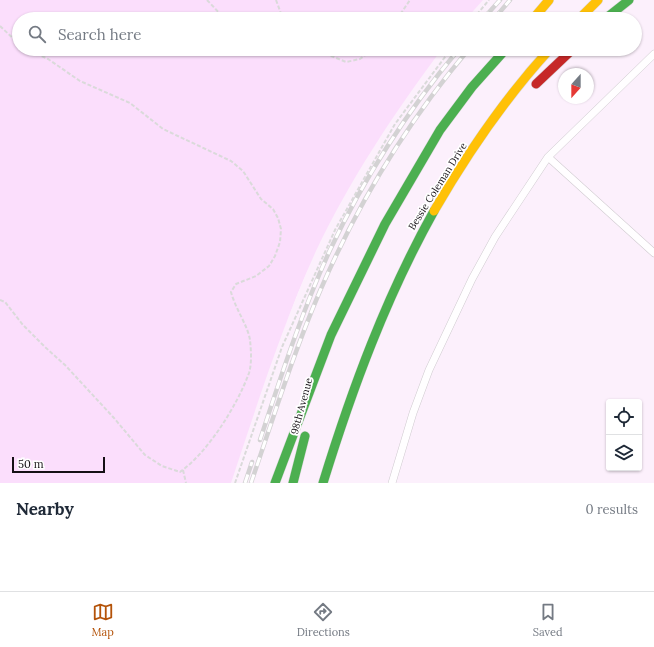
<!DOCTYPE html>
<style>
body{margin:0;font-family:Lora,serif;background:#f6f6f7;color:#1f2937}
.controls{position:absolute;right:12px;bottom:12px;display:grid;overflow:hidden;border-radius:4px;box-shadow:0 1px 3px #0004}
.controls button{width:36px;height:36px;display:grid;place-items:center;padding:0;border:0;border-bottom:1px solid #e0e1e3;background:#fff;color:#1f2937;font:20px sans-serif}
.compass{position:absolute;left:558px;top:68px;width:36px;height:36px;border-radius:50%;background:#fff;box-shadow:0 1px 3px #0004;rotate:201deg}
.scale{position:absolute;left:12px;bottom:10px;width:93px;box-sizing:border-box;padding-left:4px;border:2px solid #151015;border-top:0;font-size:11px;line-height:14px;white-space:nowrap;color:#151015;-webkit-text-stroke:3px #fff;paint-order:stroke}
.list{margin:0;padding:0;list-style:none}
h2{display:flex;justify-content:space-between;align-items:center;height:52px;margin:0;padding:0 16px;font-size:17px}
h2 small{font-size:13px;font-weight:400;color:#747a83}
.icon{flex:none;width:22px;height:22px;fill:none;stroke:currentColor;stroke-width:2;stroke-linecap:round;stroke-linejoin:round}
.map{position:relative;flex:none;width:654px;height:483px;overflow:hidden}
.search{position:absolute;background:#fff;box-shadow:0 1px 3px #0004;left:12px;right:12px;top:12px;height:44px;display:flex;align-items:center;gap:10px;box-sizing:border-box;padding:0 14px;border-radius:22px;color:#747a83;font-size:15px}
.sheet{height:108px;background:#fff}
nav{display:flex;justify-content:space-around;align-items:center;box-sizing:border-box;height:56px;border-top:1px solid #e0e1e3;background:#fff;font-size:11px;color:#747a83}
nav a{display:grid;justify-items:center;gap:2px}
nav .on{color:#b45309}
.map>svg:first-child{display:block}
.built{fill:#fcf0fc;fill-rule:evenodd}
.green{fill:#fbdefc}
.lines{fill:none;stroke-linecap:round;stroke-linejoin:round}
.lane-casing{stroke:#d0cbd0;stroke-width:8}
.fast-casing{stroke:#dad7da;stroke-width:10}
.slow-casing{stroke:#dad7da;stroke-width:10}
.jam-casing{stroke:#dad7da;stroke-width:10}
.path{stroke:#dadada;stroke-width:2;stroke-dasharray:4 2;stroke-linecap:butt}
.lane{stroke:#fffeff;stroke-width:7}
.fast{stroke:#4caf50;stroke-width:9}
.slow{stroke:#ffc107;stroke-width:9}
.jam{stroke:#c62828;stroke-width:9}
.rail-casing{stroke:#d3d2d3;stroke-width:4.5}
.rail{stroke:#fff;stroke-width:3;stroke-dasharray:9;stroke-linecap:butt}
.labels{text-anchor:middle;stroke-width:3.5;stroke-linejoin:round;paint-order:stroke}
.street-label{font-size:10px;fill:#151015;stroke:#fff}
</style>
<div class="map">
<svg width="654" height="483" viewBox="0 0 654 483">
<rect width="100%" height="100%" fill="#fefafe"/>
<path class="built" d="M479 0H654V483H228L259 389 321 237 360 164 439 49H635V19H463ZM564 74H588V98H564ZM609 402H639V468H609Z"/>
<path class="green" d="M0 0H483L466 19H19V49H442C395 112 350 179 316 251 282 326 257 405 231 483H0Z"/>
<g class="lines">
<defs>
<path id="lane" d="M548 157 654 253
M392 483 413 413 429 370 472 279 495 237 548 157 654 54"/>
<path id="fast" d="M605 19 629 0
M275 483 331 335 385 224 440 130 472 87 506 49
M293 483 305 436
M323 483C352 389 386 297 434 211"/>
<path id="slow" d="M533 19 549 0
M579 19 598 0
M434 211C467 154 505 98 550 49"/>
<path id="jam" d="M536 84 573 49"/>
</defs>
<use href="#lane" class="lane-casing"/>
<use href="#fast" class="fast-casing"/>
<use href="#slow" class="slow-casing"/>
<use href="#jam" class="jam-casing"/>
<path class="path" d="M207 0 225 19
M276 0 283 19
M397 19 410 0
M473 19 489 0
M0 26 19 44
M249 49C260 55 269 58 280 49
M314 49 346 62 360 59 373 49
M0 300 5 302 23 325 45 347 65 365 114 418 145 455 162 466 180 472C208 452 237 406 249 373 252 363 251 350 250 340 248 326 235 308 231 292L236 284 256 276 269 266 275 256 280 242 281 229 278 218 273 209 261 199 243 171 231 161 163 129 130 103 80 81 48 59 27 49
M183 470 186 483
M235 483 282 347 335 230 395 124 451 49"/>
<use href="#lane" class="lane"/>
<use href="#fast" class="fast"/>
<use href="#slow" class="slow"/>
<use href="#jam" class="jam"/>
<defs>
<path id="rail" d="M483 19 500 0
M494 19 510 0
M260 440C281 376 302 311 330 250 364 178 408 110 459 49
M245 483 252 462
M251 483C273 419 293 354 320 291 357 205 408 121 469 49"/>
</defs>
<use href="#rail" class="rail-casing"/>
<use href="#rail" class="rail"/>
</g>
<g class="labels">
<g class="street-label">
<text transform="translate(437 186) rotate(-58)" y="4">Bessie Coleman Drive</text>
<text transform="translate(301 406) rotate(-75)" y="4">98th Avenue</text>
</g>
</g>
</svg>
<div class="controls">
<button><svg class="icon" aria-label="locate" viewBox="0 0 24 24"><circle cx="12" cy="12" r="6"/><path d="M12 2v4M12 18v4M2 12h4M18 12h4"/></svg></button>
<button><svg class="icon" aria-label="layers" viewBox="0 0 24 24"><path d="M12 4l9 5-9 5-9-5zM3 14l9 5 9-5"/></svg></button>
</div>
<svg class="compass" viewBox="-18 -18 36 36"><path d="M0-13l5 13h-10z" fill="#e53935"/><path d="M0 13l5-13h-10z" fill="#747a83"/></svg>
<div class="scale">50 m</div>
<div class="search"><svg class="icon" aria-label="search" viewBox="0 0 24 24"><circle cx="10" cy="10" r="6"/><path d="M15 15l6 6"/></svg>Search here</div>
</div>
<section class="sheet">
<h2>Nearby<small>0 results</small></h2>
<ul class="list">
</ul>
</section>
<nav>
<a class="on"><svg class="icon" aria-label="map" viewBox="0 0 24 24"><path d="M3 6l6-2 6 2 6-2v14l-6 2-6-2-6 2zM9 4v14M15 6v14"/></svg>Map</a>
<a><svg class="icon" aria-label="directions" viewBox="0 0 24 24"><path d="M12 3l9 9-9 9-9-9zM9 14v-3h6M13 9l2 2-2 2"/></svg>Directions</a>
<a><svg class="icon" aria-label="saved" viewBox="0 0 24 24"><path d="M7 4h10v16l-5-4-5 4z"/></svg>Saved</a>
</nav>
